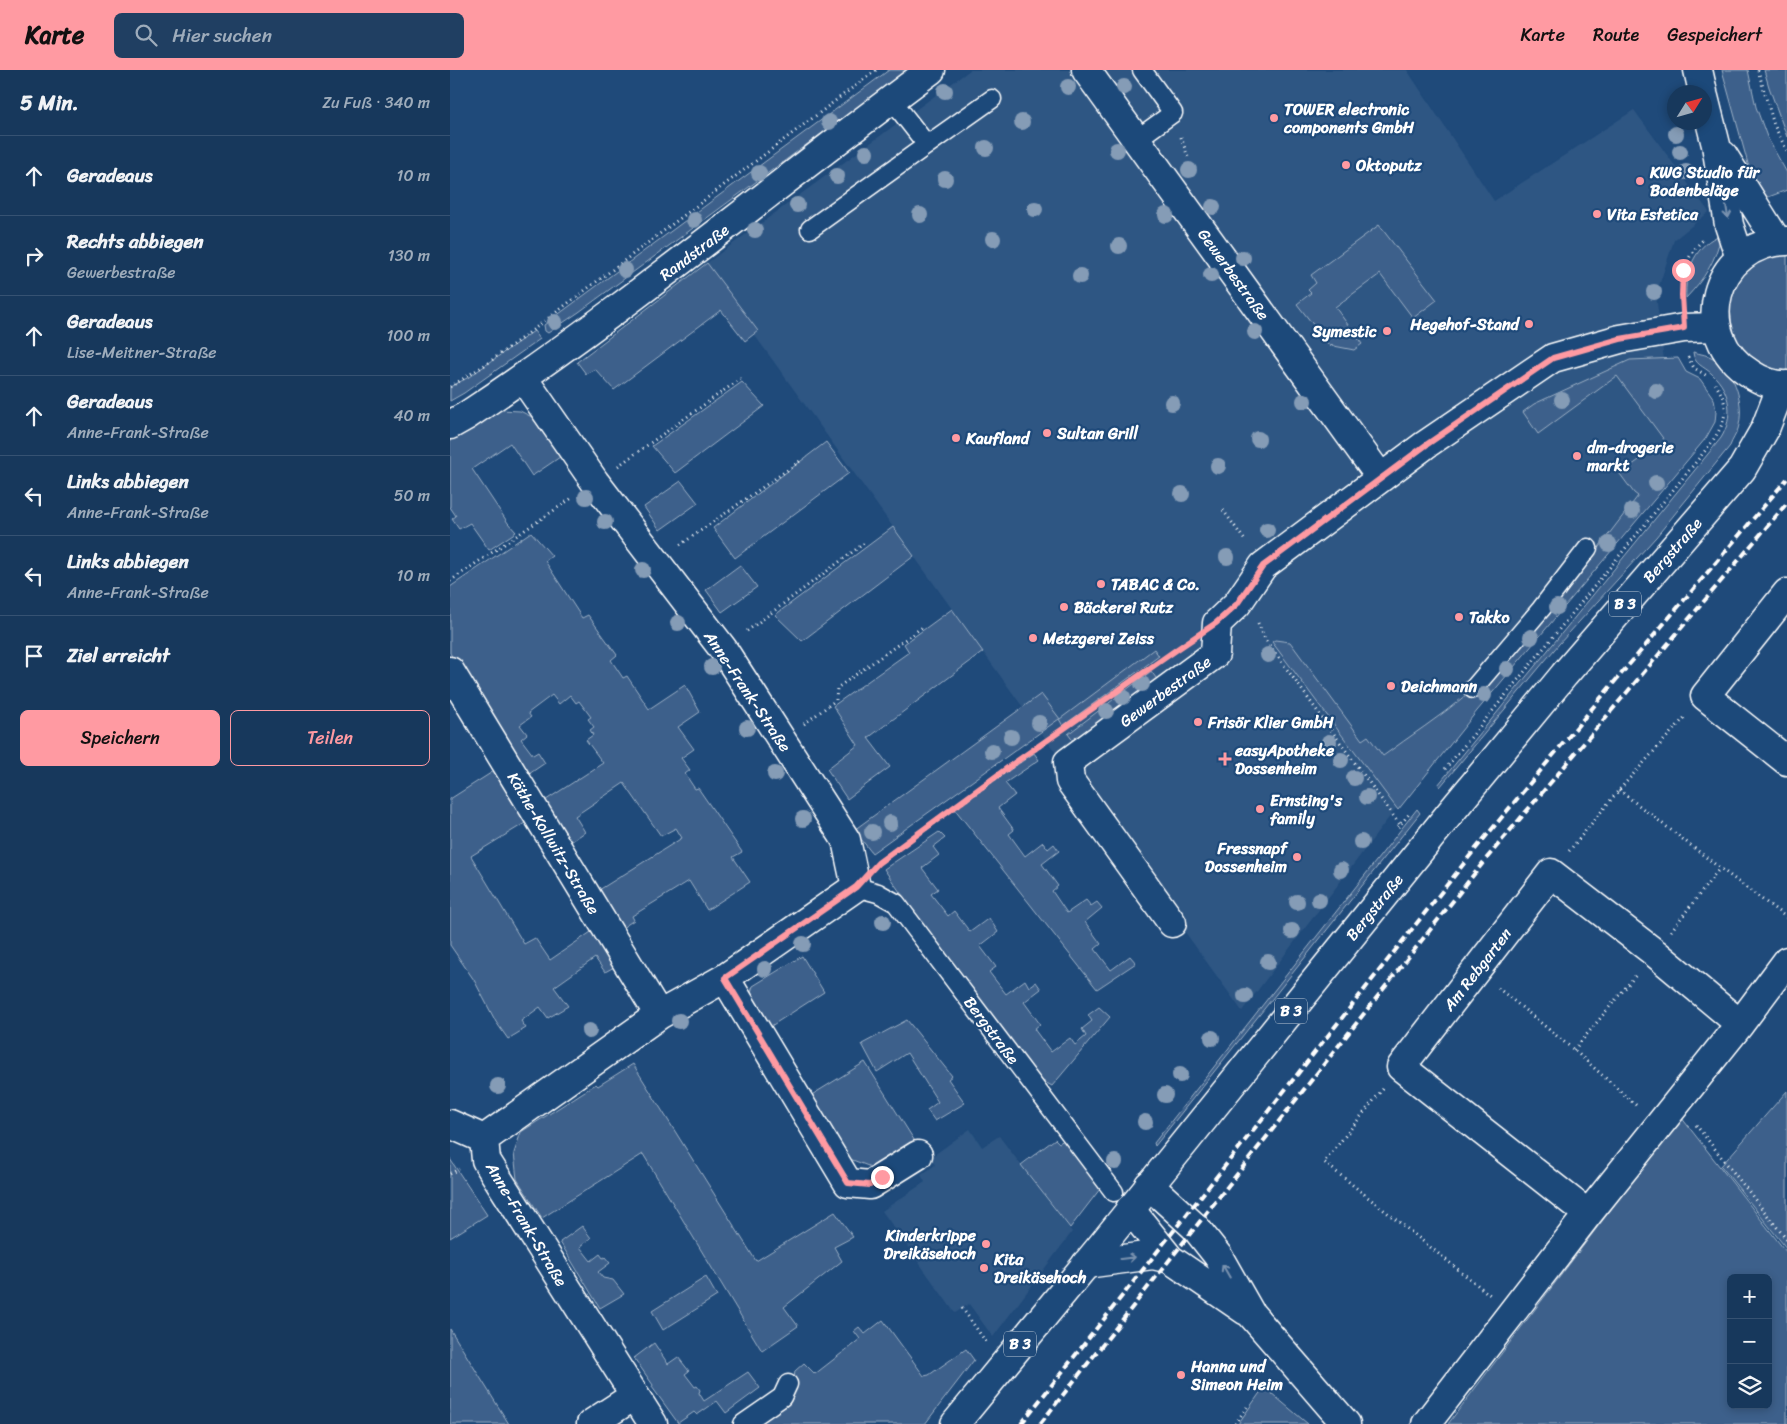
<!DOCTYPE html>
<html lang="de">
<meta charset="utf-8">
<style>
body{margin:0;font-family:Sriracha,sans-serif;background:#203f62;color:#f1f3f6}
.controls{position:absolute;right:15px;bottom:15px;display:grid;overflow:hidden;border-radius:8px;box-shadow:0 2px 8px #0003}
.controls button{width:45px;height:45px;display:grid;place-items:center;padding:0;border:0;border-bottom:1px solid #365272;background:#17385c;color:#f1f3f6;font:25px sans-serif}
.compass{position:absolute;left:1217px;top:15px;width:45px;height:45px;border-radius:50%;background:#17385c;box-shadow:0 2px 8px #0003;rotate:53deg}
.stop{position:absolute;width:15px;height:15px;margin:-11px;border:4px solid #ff9aa2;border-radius:50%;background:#fff}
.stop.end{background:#ff9aa2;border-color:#fff;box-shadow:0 1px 5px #0008}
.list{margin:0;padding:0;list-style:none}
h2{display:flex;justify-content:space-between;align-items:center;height:65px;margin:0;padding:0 20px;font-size:21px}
h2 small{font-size:16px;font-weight:400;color:#9eacbb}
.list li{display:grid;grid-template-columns:32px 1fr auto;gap:15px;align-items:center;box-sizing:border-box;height:80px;padding:0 20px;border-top:1px solid #365272}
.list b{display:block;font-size:19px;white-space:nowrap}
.list p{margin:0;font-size:16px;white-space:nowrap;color:#9eacbb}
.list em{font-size:16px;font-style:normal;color:#9eacbb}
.actions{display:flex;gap:10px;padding:15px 20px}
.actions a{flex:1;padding:11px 0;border:1px solid #ff9aa2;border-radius:8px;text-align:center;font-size:18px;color:#ff9aa2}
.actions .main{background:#ff9aa2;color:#111}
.icon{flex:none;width:28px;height:28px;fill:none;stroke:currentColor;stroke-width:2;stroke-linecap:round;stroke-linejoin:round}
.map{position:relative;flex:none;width:1337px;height:1354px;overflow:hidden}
header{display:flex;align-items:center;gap:30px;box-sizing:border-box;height:70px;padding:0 25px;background:#ff9aa2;color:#111}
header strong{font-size:24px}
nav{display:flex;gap:28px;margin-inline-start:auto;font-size:18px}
.search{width:350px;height:45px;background:#203f62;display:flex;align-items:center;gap:12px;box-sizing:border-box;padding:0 18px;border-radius:8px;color:#9eacbb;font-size:19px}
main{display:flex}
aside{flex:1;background:#17385c}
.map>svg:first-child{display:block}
.built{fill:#2e5683}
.green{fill:#3c618b;stroke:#9eb0c5;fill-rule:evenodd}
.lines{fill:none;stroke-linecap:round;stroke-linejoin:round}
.service-casing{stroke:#fff;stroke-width:21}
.minor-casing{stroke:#fff;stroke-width:31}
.tertiary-casing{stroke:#fff;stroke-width:31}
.primary-casing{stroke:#fff;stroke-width:31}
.path{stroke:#fff;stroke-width:3;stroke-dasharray:1 4;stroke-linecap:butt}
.service{stroke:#1f4a7a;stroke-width:18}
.minor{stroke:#1f4a7a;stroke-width:28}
.tertiary{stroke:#1f4a7a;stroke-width:28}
.primary{stroke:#1f4a7a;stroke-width:28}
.rail{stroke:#fff;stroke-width:4;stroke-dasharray:8 4;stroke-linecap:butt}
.tree{fill:#859cb6}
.oneway{stroke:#7992af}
.route{stroke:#ff9aa2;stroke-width:6}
.poi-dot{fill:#ff9aa2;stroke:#1f4a7a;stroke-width:2}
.labels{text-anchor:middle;stroke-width:4.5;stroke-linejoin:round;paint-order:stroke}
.shield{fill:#1f4a7a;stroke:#bcc9d7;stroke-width:1}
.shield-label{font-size:15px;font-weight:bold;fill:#fff}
.poi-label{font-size:16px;font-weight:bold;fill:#fff;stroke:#1f4a7a;text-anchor:start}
.street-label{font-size:16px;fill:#fff;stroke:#1f4a7a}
</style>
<header>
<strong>Karte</strong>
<div class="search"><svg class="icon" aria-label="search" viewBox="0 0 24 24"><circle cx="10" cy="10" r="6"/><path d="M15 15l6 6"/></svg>Hier suchen</div>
<nav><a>Karte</a><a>Route</a><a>Gespeichert</a></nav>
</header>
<main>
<aside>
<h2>5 Min.<small>Zu Fuß · 340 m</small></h2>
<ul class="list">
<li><svg class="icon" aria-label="ahead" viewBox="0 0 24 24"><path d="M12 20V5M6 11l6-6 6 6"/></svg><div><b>Geradeaus</b></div><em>10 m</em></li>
<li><svg class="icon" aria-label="right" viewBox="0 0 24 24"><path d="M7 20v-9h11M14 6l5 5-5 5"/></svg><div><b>Rechts abbiegen</b><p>Gewerbestraße</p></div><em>130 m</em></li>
<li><svg class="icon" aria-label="ahead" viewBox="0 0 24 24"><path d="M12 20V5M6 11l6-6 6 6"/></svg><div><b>Geradeaus</b><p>Lise-Meitner-Straße</p></div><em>100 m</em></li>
<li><svg class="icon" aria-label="ahead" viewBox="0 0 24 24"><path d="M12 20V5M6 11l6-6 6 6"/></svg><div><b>Geradeaus</b><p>Anne-Frank-Straße</p></div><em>40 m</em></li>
<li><svg class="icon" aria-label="left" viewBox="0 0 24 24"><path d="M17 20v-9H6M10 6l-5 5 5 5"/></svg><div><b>Links abbiegen</b><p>Anne-Frank-Straße</p></div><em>50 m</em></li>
<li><svg class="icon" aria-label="left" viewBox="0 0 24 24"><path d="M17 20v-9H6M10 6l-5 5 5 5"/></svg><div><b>Links abbiegen</b><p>Anne-Frank-Straße</p></div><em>10 m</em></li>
<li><svg class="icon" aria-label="arrive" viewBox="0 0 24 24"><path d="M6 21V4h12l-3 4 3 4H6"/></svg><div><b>Ziel erreicht</b></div></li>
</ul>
<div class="actions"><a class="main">Speichern</a><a>Teilen</a></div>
</aside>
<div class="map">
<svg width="1337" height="1354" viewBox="0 0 1337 1354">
<rect width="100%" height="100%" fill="#1f4a7a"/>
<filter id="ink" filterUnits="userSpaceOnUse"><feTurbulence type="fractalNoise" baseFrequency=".02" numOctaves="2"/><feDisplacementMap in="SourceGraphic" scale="10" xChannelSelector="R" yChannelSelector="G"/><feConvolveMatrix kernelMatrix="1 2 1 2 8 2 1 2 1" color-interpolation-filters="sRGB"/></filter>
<g filter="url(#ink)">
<path class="built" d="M520 0H957L1044 131 1184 40 1259 142 1224 170 1206 225 1214 290 1257 355 947 737 792 941 254 195Z
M520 1059 532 1077 549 1066 622 1162 543 1267 519 1234 505 1243 432 1141 475 1112 471 1105 485 1095 480 1088Z"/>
<path class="green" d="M439 0H458L129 242 98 263 95 261 94 255Z
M1272 0H1298L1306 37 1317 67 1337 103V120L1313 129 1303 112Z
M1314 0H1337V67L1319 17Z
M929 155 987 230 963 248 930 204 885 237 912 274 904 280 879 275 847 234 861 223 858 220 866 213 861 205Z
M1271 165C1266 191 1254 209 1236 228 1234 203 1246 173 1271 165Z
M1337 182V306L1309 297 1285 271 1280 255 1279 237 1284 219 1293 204 1306 192 1322 184Z
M257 193 308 261 295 271 271 240 164 320 145 299 136 304 127 292Z
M84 261 90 269 14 323 0 331V317L19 307Z
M1243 282C1250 284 1259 285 1265 289 1286 303 1295 335 1288 359 1286 365 1282 370 1280 376L1206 467 1109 574 990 717 988 715 1271 368C1284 347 1281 321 1262 304 1254 296 1244 295 1243 282Z
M1228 288 1236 302 1250 309 1264 329 1266 342 1265 352 1256 368 1027 641 948 740 822 572 825 570 840 572 912 670 918 666 933 686C960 666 990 647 1016 625 1082 568 1135 495 1188 426L1184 423 1170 404 1215 371 1167 306 1088 364 1073 342 1084 334 1180 290Z
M292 312 314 336 225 403 202 376Z
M51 340 70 341 82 347 110 387 82 406 60 373 22 399 58 453 66 462 39 480 20 453 9 459 2 449 6 446 0 437V370Z
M376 372 399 403 285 488 263 458Z
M231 411 248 433 210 460 194 437Z
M443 457 464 486 352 571 325 545Z
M81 462 102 486 95 491 132 548 138 545 167 585 161 590 173 608 177 606 199 639 235 615 250 642 228 657 244 679 231 688 240 700 235 704 245 719 248 718 292 782 283 787 300 812 257 840 239 811 182 846 184 850 172 858 149 820 232 768 226 758 211 766 174 713 125 746 135 762 118 774 93 732 153 693 136 670 143 665 140 660 144 657 138 649 141 647 129 631 126 633 120 625 109 634 102 625 78 643 81 647 70 655 77 664 71 669 83 685 88 682 95 693 76 706 38 651 0 583V517Z
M290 495 307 517 272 542 256 520Z
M502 539 533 582 418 668 440 697 397 729 377 699 408 675 383 636 459 582 454 574Z
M704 579 709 586 613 656 609 649 422 783 404 760 591 624 610 649Z
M701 601 709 612 624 672 618 664Z
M584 683 589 690 555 713 565 725 548 738 564 760 559 764 575 786 593 772 598 779 604 774 609 781 592 794 608 816 602 821 617 843 636 830 641 836 647 832 652 838 635 852 651 874 645 879 661 900 680 886 686 893 647 919 504 738Z
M44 701 75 753 21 786 74 874 85 868 100 890 141 862 166 896 155 902 145 888 104 917 118 936 98 948 90 937 71 951 76 958 58 969 46 952 24 910 0 875V729Z
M967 739 970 743 705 1076 704 1073Z
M489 762 495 768 483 777 489 785 472 798 488 819 481 824 498 846 504 841 520 862 539 848 548 862 530 876 546 897 539 902 556 924 575 910 579 917 586 912 591 919 574 932 590 954 584 959 601 982 620 968 625 975 636 966 632 959 642 951 638 945 649 937 660 947 602 1016 591 1010 488 877 434 799Z
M352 886 374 922 318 958C310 945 296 932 303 916Z
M457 950 502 1006 498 1009 515 1033 485 1051 477 1040 488 1032 457 983 427 1002 412 974Z
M415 992 466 1073 426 1099 400 1089 360 1026Z
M183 994 306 1191 385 1142 403 1167 384 1177 392 1191 334 1237 348 1256 312 1281 193 1084 92 1148 67 1109 64 1083 71 1062 146 1014 148 1016Z
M1337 1021V1179L1271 1096Z
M1231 1047 1337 1183V1354H998ZM1281 1208H1318V1335H1281Z
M605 1069 609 1073 614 1070 650 1119 620 1158 571 1095Z
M0 1089 37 1145 0 1168Z
M132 1156 141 1168 130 1177 141 1191 150 1184 153 1188 155 1187 160 1193 148 1202 153 1208 163 1210 174 1224 150 1238 110 1172Z
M256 1207 267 1226 213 1260 202 1241Z
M433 1250 474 1306 479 1305 516 1279 524 1290 475 1354H304L342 1324 345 1301 354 1293 365 1304 410 1269 404 1261 409 1257 415 1264Z
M0 1259 59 1354H0Z
M204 1273 218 1294 228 1287 239 1301 235 1304 245 1317 247 1316 250 1320 249 1323 254 1331 298 1302 310 1318 276 1343 267 1331 247 1345 244 1342 228 1353 202 1317 203 1315 184 1288Z
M814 1317 858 1354H788Z"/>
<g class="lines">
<defs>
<path id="service" d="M687 69 723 43 692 0
M477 75 542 29
M360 159 477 75 441 29
M1023 619 1091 539 1138 478
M406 817 428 823 446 833 664 1122
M293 1354 332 1327 338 1314"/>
<path id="minor" d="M636 0 931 408
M73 308 145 412 273 579 396 770 406 817 275 908 209 945 34 1069 36 1090 203 1354
M1337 523 1255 626 1337 691
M0 601 209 945
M722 853 620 711 618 692 765 584 767 553 787 534 813 496 975 375 1103 288 1170 269 1234 258 1266 257
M275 908 398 1113 420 1115 468 1085
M0 1054 34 1069
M699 1115 745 1157 768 1186 801 1244 896 1354
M680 1139 720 1189 796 1241
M1138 1144 951 997 1101 803 1205 883 1290 954
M636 1194 703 1185 720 1189
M141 1354 184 1326
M976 1354 1138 1144 1290 954 1337 891"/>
<path id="tertiary" d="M1248 0 1253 22
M1254 27 1266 75 1279 155 1290 188
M1273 85 1327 171
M0 355 16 346C177 239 325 115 481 0"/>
<path id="primary" d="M1337 171C1263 172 1239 266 1301 304 1311 311 1325 316 1337 315
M505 1354 652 1175 1001 742 1114 605 1292 399 1315 359 1332 315"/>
</defs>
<use href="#service" class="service-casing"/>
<use href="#minor" class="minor-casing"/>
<use href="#tertiary" class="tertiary-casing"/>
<use href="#primary" class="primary-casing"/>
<path class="path" d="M1308 0 1324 55 1337 81
M731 67 739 90
M1232 231C1231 206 1235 186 1254 169
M1238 287 1244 298 1259 307
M0 317 38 293 88 256 426 0
M168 396 293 307
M773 440 796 472
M230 475 353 389
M0 511 122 428
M808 553 815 569 950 755
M297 561 416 472
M354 654 386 630 387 618 474 556
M995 699 1259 376C1274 355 1283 338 1265 314
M1169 720 1270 798 1337 848
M948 757 960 743
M1119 781 1169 720 1236 646
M431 791 596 672
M1221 861 1270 798
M1048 918 1124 980 1188 1037
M1124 980 1186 905
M933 1019 874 1092 1040 1225
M1246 1055 1337 1170
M0 1104 9 1099
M512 1238 536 1272
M785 1354 797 1337"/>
<use href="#service" class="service"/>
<use href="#minor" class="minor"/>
<use href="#tertiary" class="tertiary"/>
<use href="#primary" class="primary"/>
<path class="rail" d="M571 1354 1023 782 1149 630 1337 409
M590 1354 1036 789 1337 433"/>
</g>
<g class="tree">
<circle cx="618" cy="17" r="8"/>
<circle cx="674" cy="17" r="8"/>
<circle cx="495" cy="21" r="8"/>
<circle cx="379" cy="52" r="8"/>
<circle cx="572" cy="52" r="8"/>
<circle cx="1226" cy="64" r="8"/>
<circle cx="536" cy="78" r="8"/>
<circle cx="667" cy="80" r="8"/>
<circle cx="1230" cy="82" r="8"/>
<circle cx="416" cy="83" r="8"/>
<circle cx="739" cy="100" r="8"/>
<circle cx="1236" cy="102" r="8"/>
<circle cx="309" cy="103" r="8"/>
<circle cx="387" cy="106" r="8"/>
<circle cx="495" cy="109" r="8"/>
<circle cx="347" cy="135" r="8"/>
<circle cx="763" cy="137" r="8"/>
<circle cx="585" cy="139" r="8"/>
<circle cx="470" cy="145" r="8"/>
<circle cx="716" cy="145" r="8"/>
<circle cx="244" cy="150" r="8"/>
<circle cx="305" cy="160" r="8"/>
<circle cx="543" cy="169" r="8"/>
<circle cx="669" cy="176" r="8"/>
<circle cx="793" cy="188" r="8"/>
<circle cx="175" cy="200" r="8"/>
<circle cx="761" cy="205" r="8"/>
<circle cx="630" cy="206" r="8"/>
<circle cx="1204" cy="222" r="8"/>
<circle cx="105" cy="252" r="8"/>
<circle cx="805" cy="262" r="8"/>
<circle cx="1206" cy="321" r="8"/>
<circle cx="1112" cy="330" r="8"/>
<circle cx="854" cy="331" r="8"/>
<circle cx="722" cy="333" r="8"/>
<circle cx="808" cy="369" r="8"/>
<circle cx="768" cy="396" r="8"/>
<circle cx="1206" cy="413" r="8"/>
<circle cx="732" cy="424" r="8"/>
<circle cx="136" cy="427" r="8"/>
<circle cx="1182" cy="441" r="8"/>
<circle cx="155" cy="452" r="8"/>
<circle cx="817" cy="460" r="8"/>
<circle cx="1159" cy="474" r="8"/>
<circle cx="777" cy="487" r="8"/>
<circle cx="193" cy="500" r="8"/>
<circle cx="1107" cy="537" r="8"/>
<circle cx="228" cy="553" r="8"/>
<circle cx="1081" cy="567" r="8"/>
<circle cx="818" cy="585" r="8"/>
<circle cx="262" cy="597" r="8"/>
<circle cx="1057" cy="599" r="8"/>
<circle cx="692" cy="614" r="8"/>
<circle cx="1034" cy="625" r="8"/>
<circle cx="673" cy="627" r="8"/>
<circle cx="656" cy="641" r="8"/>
<circle cx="589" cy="653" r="8"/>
<circle cx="297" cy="658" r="8"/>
<circle cx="561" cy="667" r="8"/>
<circle cx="879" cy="672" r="8"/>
<circle cx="542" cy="681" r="8"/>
<circle cx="891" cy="690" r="8"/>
<circle cx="325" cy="704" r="8"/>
<circle cx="904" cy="708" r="8"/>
<circle cx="917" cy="727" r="8"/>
<circle cx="353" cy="749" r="8"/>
<circle cx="440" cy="753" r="8"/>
<circle cx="422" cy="762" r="8"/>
<circle cx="911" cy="772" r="8"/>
<circle cx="891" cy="800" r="8"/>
<circle cx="869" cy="830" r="8"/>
<circle cx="847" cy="832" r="8"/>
<circle cx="433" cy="852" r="8"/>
<circle cx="842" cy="861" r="8"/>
<circle cx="353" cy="874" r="8"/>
<circle cx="818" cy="892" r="8"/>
<circle cx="315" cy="899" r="8"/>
<circle cx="795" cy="926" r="8"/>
<circle cx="229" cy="951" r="8"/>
<circle cx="139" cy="961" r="8"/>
<circle cx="762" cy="968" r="8"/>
<circle cx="730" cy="1005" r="8"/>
<circle cx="48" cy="1016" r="8"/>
<circle cx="715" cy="1025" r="8"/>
<circle cx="695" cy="1052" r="8"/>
<circle cx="665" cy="1092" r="8"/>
</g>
<defs><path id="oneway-shaft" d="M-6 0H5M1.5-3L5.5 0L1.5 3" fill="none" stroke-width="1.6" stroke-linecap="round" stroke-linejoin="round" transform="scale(1.25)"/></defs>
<g class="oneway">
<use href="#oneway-shaft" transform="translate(1277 141) rotate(81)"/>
<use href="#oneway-shaft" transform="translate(678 1188) rotate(-7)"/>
<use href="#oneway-shaft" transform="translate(776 1201) rotate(-120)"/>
</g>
</g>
<g class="lines" filter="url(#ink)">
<path class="route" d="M432 1107 420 1115 398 1113 275 908 406 817 428 793 563 694 726 580 766 553 787 534 813 496 976 375 1103 288 1170 269 1234 258 1232 225 1233 200"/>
</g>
<g class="poi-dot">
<circle cx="824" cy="48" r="5"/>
<circle cx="896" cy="95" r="5"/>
<circle cx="1190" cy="111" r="5"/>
<circle cx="1147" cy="144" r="5"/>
<circle cx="1079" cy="254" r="5"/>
<circle cx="937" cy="261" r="5"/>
<circle cx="597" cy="363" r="5"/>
<circle cx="506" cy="368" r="5"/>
<circle cx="1127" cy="386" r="5"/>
<circle cx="651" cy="514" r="5"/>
<circle cx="614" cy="537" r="5"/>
<circle cx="1009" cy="547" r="5"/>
<circle cx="583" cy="568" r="5"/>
<circle cx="941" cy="616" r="5"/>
<circle cx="748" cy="652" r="5"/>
<path d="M772.5 681.5h5v5h5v5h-5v5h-5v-5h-5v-5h5z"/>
<circle cx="810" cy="739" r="5"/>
<circle cx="847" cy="787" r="5"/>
<circle cx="536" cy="1174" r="5"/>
<circle cx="534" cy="1198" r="5"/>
<circle cx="731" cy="1305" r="5"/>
</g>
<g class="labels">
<g class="shield">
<rect x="1159" y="521.5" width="32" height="25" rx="4"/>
<rect x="825" y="928.5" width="32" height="25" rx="4"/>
<rect x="554" y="1261.5" width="32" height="25" rx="4"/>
</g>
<g class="shield-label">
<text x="1175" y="539">B 3</text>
<text x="841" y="946">B 3</text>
<text x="570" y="1279">B 3</text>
</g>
<g class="poi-label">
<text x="834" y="45">TOWER electronic<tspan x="834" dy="18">components GmbH</tspan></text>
<text x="906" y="101">Oktoputz</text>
<text x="1200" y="108">KWG Studio für<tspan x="1200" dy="18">Bodenbeläge</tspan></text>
<text x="1157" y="150">Vita Estetica</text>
<text x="1069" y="260" text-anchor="end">Hegehof-Stand</text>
<text x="927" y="267" text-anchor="end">Symestic</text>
<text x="607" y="369">Sultan Grill</text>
<text x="516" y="374">Kaufland</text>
<text x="1137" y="383">dm-drogerie<tspan x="1137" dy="18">markt</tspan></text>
<text x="661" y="520">TABAC &amp; Co.</text>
<text x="624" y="543">Bäckerei Rutz</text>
<text x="1019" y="553">Takko</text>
<text x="593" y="574">Metzgerei Zeiss</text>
<text x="951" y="622">Deichmann</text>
<text x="758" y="658">Frisör Klier GmbH</text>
<text x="785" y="686">easyApotheke<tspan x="785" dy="18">Dossenheim</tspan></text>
<text x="820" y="736">Ernsting's<tspan x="820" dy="18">family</tspan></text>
<text x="837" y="784" text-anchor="end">Fressnapf<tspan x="837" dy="18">Dossenheim</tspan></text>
<text x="526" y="1171" text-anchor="end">Kinderkrippe<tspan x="526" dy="18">Dreikäsehoch</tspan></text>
<text x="544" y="1195">Kita<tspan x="544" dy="18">Dreikäsehoch</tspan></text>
<text x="741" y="1302">Hanna und<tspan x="741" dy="18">Simeon Heim</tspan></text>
</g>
<g class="street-label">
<text transform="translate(244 182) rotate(-37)" y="6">Randstraße</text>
<text transform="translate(784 204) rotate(54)" y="6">Gewerbestraße</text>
<text transform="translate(1222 480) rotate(-49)" y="6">Bergstraße</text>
<text transform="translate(298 621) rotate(56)" y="6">Anne-Frank-Straße</text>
<text transform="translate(715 621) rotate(-36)" y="6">Gewerbestraße</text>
<text transform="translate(104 773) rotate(59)" y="6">Käthe-Kollwitz-Straße</text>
<text transform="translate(924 837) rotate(-51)" y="6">Bergstraße</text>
<text transform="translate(1027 899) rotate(-52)" y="6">Am Rebgarten</text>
<text transform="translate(542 960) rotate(53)" y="6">Bergstraße</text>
<text transform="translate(77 1154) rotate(59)" y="6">Anne-Frank-Straße</text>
</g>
</g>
</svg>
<div class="controls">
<button>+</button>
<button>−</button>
<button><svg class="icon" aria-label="layers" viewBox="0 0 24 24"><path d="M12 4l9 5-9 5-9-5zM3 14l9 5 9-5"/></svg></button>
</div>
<svg class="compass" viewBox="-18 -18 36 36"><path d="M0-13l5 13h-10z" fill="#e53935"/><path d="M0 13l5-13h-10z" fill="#9eacbb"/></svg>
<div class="stop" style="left:1233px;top:200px"></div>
<div class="stop end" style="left:432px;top:1107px"></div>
</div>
</main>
